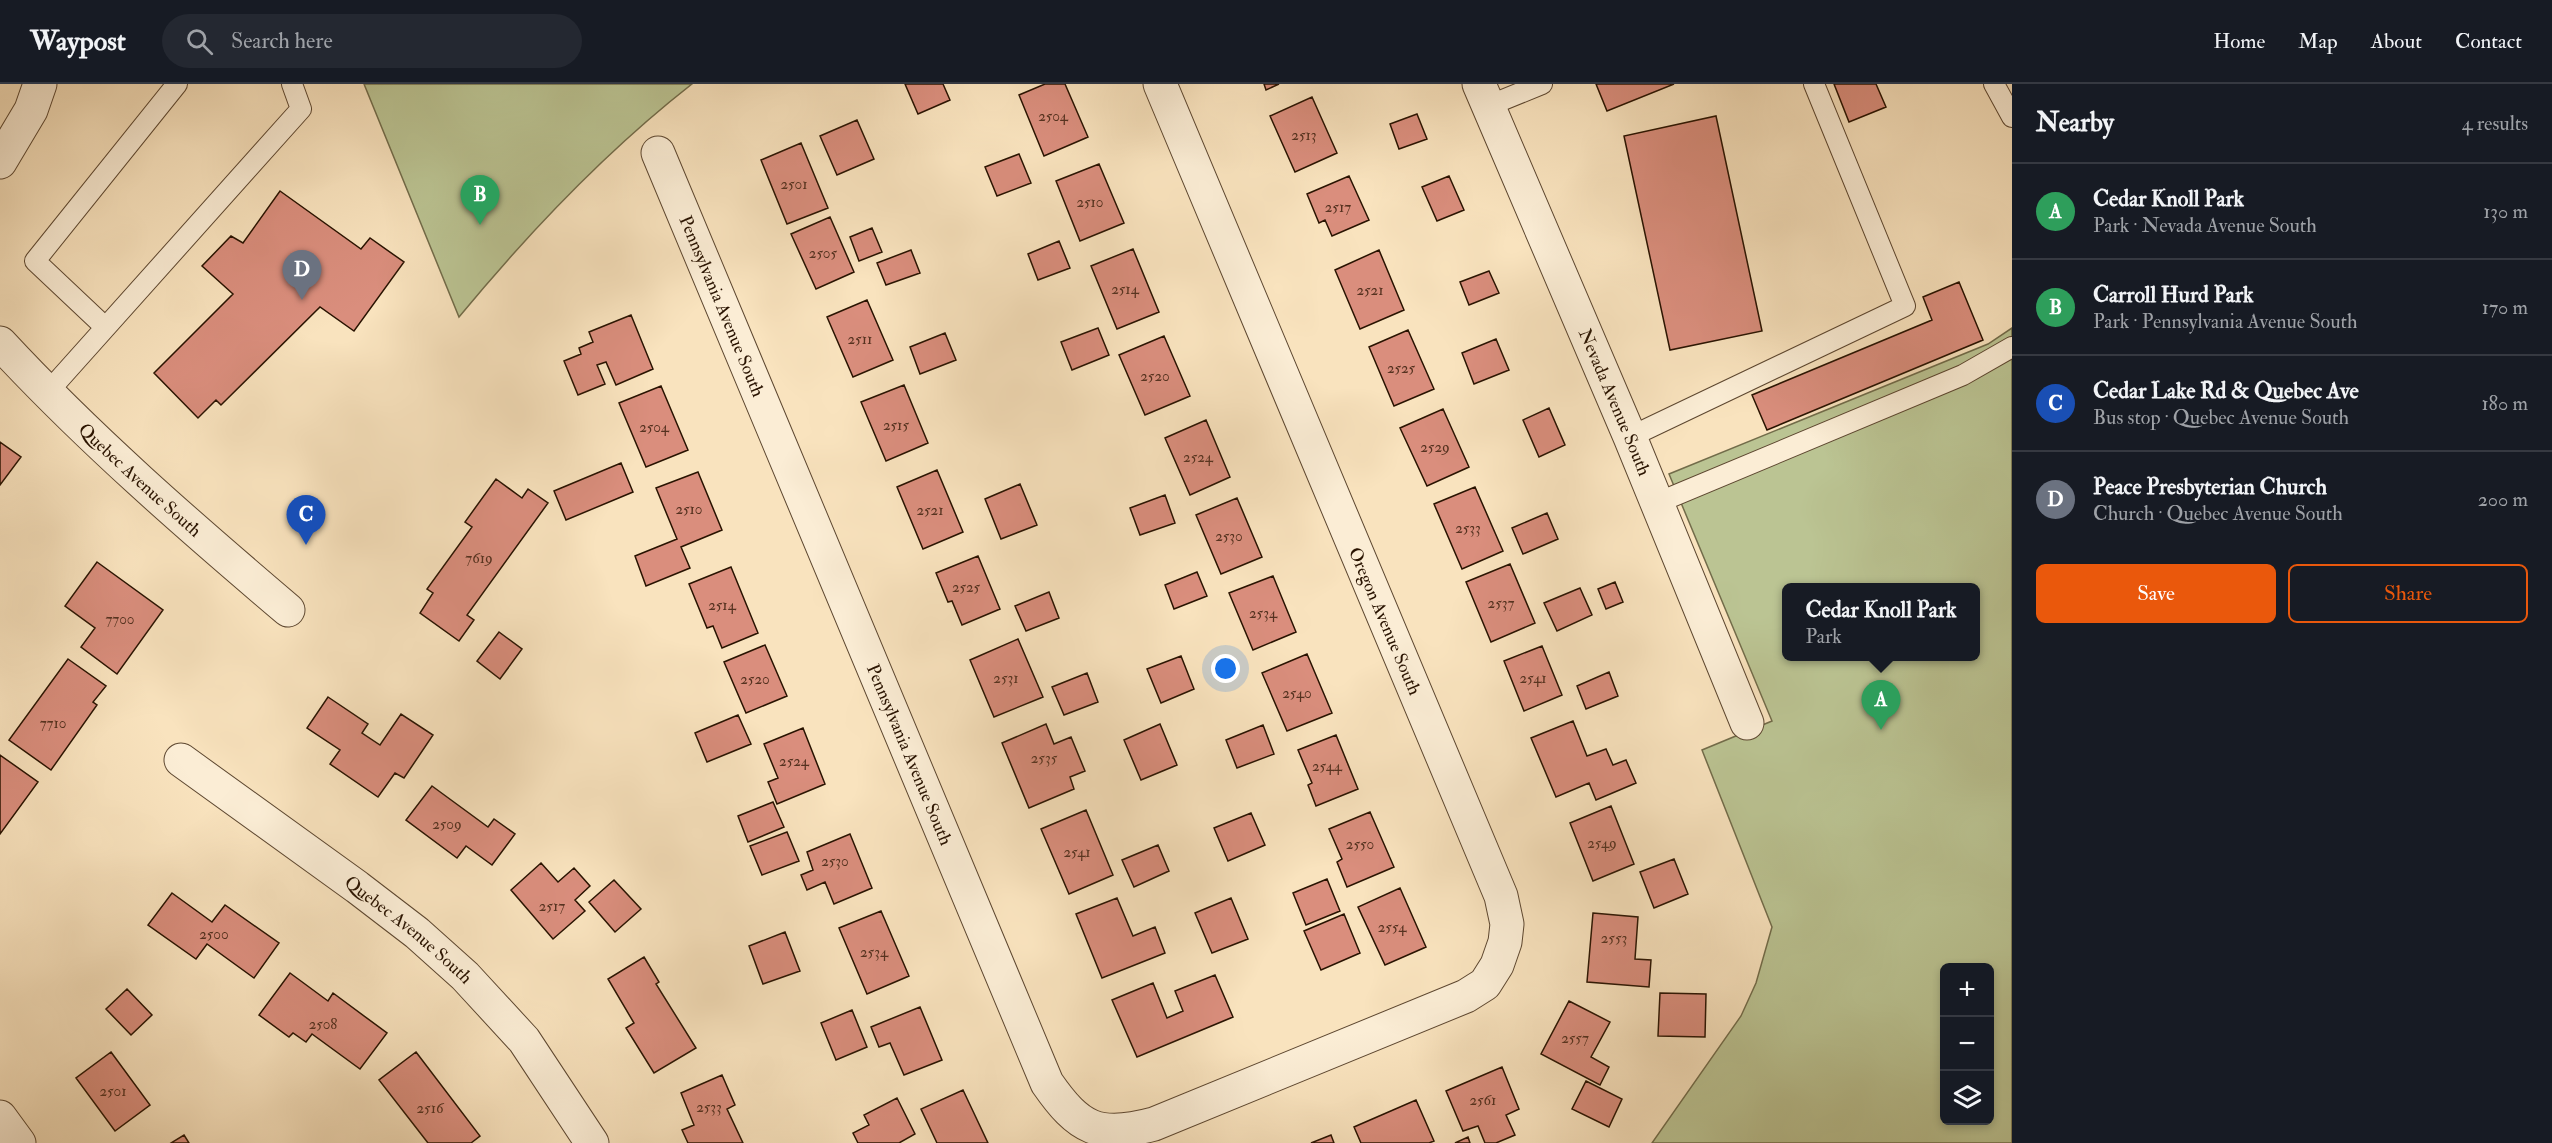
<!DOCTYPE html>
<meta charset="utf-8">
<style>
body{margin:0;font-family:"IM FELL Double Pica",serif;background:#242831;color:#f1f3f6}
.controls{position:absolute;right:18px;bottom:18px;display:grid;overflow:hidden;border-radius:9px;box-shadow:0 3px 9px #0003}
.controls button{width:54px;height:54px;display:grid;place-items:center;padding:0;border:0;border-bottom:2px solid #363941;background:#171b24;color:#f1f3f6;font:30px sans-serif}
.you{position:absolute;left:1226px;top:585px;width:21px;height:21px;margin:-15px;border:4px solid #fff;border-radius:50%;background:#1a73e8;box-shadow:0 0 0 9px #1a73e833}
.badge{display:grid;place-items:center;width:39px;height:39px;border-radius:50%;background:#ea580c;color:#fff;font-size:20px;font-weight:700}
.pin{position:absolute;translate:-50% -50px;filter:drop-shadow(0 2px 3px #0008)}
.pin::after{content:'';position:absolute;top:32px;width:21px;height:18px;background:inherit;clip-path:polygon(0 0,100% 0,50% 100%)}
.popup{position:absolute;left:1782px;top:499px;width:198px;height:78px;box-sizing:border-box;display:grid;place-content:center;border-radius:9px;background:#171b24;filter:drop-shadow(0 2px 4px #0005);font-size:20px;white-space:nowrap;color:#9ea1a6}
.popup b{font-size:22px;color:#f1f3f6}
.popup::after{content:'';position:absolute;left:50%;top:100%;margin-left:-12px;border:12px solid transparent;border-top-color:#171b24}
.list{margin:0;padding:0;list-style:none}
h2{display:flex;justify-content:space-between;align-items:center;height:78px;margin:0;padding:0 24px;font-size:26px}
h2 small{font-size:20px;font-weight:400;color:#9ea1a6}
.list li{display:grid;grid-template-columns:39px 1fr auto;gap:18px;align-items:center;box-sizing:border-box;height:96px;padding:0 24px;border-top:2px solid #363941}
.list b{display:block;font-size:22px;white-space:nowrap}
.list p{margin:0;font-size:20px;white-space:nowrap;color:#9ea1a6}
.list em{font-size:20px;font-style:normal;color:#9ea1a6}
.actions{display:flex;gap:12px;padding:18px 24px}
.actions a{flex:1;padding:14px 0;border:2px solid #ea580c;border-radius:9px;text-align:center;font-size:21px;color:#ea580c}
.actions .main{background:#ea580c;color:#fff}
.icon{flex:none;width:33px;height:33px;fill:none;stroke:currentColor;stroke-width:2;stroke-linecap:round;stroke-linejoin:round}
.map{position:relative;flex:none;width:2012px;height:1059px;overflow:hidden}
header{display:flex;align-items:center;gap:36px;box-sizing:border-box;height:84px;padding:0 30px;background:#171b24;border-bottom:2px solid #363941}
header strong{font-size:28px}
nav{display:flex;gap:33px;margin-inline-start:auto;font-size:21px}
.search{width:420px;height:54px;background:#242831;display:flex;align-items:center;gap:15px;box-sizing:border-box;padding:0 21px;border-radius:33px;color:#9ea1a6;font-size:22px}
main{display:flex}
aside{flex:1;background:#171b24}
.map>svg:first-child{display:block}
.green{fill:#bbc493;stroke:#726c4a;stroke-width:1.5;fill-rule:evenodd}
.building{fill:#da8e7d;stroke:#291301;stroke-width:1.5}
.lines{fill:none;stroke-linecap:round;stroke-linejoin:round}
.lane-casing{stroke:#5d4730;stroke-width:22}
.street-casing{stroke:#5d4730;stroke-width:35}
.lane{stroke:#fbedd5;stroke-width:20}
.street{stroke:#fbedd5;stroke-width:33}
.labels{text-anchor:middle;stroke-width:6;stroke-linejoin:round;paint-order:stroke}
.number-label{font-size:15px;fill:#553220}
.street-label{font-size:18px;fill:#291301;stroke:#fbedd5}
</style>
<header>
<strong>Waypost</strong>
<div class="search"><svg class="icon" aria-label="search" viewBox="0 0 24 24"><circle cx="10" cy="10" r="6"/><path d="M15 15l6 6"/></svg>Search here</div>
<nav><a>Home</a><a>Map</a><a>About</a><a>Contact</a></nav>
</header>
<main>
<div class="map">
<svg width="2012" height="1059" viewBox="0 0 2012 1059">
<rect width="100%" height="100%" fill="#f9e3be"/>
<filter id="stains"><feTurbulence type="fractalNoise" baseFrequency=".00333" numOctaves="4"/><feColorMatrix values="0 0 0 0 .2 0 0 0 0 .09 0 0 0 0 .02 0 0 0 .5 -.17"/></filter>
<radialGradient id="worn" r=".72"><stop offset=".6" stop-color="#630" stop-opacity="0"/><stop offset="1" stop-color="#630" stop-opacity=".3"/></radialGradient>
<path class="green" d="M364 0H692C605 68 530 147 459 233Z
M2012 244V1059H1652L1741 932 1756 899 1772 843 1702 666 1772 637 1669 390 1988 260ZM1786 504H1976V572H1786ZM1944 884H1990V1036H1944Z"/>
<path class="building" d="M905 0H943L950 16 918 30Z
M1045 0H1065L1088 53 1044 72 1019 11Z
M1264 0H1279L1266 6Z
M1596 0H1674L1607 27Z
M1834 0H1876L1886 23 1849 38Z
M1312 13 1337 69 1295 88 1270 32Z
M1417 30 1427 55 1399 65 1390 40Z
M1716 32 1762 247 1670 266 1624 52Z
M857 36 874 75 837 91 820 52Z
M801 59 828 124 787 140 761 76Z
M1019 70 1031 99 997 112 985 83Z
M1099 80 1124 139 1080 157 1056 97Z
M1349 92 1369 136 1332 152 1325 136 1319 139 1307 110Z
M1449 92 1464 126 1437 137 1422 103Z
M280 107 361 165 370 154 404 178 354 247 320 223 221 321 216 316 198 334 154 289 233 210 202 182 231 152 243 159Z
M830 133 854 188 816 205 791 150Z
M872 144 882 168 859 177 850 153Z
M1059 157 1070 184 1038 196 1028 170Z
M1133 165 1159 228 1117 245 1091 182Z
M911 166 920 189 886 201 877 179Z
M1379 166 1404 226 1360 245 1335 186Z
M1489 187 1499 209 1469 221 1460 198Z
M1959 198 1983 256 1767 346 1752 311 1932 236 1923 213Z
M867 216 893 276 853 293 827 233Z
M631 231 653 285 616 301 606 278 597 281 605 300 578 311 564 277 581 270 579 264 593 258 589 248Z
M1098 244 1109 271 1072 286 1061 258Z
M1408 246 1434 305 1394 322 1369 263Z
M945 249 956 276 920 290 910 263Z
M1164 252 1190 312 1145 331 1119 271Z
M1496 255 1509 286 1474 300 1462 269Z
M904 301 928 359 886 377 861 318Z
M661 302 688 366 646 383 619 319Z
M1549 324 1565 361 1539 373 1523 336Z
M1443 325 1469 383 1427 402 1400 344Z
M1206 336 1230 393 1190 411 1165 354Z
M0 358 21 373 0 401Z
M621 379 633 408 566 436 554 407Z
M937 386 963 448 923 465 897 403Z
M698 388 722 446 681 463 690 484 646 502 635 472 677 455 656 404Z
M496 395 522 414 528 405 548 419 467 531 474 536 459 557 420 529 433 509 427 505 472 443 465 438Z
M1020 400 1037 441 1001 455 985 415Z
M1475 403 1503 467 1462 485 1434 420Z
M1165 411 1175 439 1140 451 1130 424Z
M1237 414 1262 473 1221 490 1196 431Z
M1547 429 1558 455 1523 470 1512 444Z
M978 472 1000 525 962 541 952 517 948 518 936 489Z
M97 478 163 526 117 590 81 563 95 544 65 522Z
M1510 480 1535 539 1491 558 1466 498Z
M731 483 758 549 722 564 713 542 707 544 689 500Z
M1197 488 1207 512 1174 525 1165 501Z
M1273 492 1296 548 1253 566 1229 509Z
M1615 498 1623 518 1606 525 1598 505Z
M1580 504 1592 531 1557 547 1544 519Z
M1049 508 1059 534 1026 547 1015 522Z
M499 548 522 565 500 595 477 577Z
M1018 555 1043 613 994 633 970 576Z
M765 561 787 612 746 629 724 578Z
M1542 562 1562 611 1524 627 1504 577Z
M1307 570 1332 629 1287 647 1262 589Z
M1181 572 1194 605 1161 619 1147 585Z
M68 575 106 602 93 618 97 621 51 686 9 656Z
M1609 588 1618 612 1586 625 1577 602Z
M1087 589 1098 618 1064 631 1052 603Z
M328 613 368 640 362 649 380 661 401 630 433 651 404 694 395 689 378 713 330 680 340 666 307 644Z
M738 631 751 660 707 678 695 649Z
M1573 637 1587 672 1606 665 1613 681 1626 676 1636 699 1596 716 1589 699 1556 713 1531 654Z
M1046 640 1054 660 1071 653 1085 687 1070 693 1074 705 1029 724 1002 659Z
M1160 640 1177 681 1141 696 1124 656Z
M1263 641 1274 670 1237 684 1226 656Z
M803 644 825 700 777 720 768 698 778 694 764 660Z
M1336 651 1358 705 1316 722 1308 701 1312 699 1298 666Z
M0 671 38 698 0 750Z
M432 702 488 743 494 735 515 750 492 781 466 762 457 774 406 736Z
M773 718 784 743 748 758 738 732Z
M1611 722 1634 780 1593 797 1570 739Z
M1086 726 1113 791 1069 810 1041 745Z
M1370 728 1394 783 1347 803 1337 778 1342 775 1329 745Z
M1251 729 1265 761 1228 777 1214 744Z
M787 748 799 777 762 791 750 762Z
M850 750 872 804 834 820 825 798 807 806 801 791 813 786 807 768Z
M1158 761 1169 787 1134 803 1122 776Z
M1674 775 1688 810 1654 824 1640 788Z
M541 779 558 798 574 784 590 802 575 816 585 827 553 855 511 806Z
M1327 795 1340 827 1306 841 1293 809Z
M614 796 641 825 615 848 589 818Z
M1400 804 1426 863 1385 881 1358 823Z
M172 809 212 838 225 821 279 859 254 894 207 860 196 875 148 841Z
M1117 814 1133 852 1155 843 1165 869 1102 894 1076 830Z
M1231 814 1248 855 1212 869 1195 829Z
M881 827 909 892 867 910 839 844Z
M1593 829 1638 833 1635 875 1651 876 1649 903 1587 898Z
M1344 830 1360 869 1321 886 1304 847Z
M785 848 800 887 763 900 749 862Z
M644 873 659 898 656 900 696 964 654 989 626 944 634 939 608 895Z
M290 889 328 917 333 909 387 949 360 985 312 950 306 958 293 949 289 953 259 931Z
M1215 891 1233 933 1137 973 1112 916 1153 899 1167 934 1183 927 1175 907Z
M127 905 152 931 131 951 106 925Z
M1660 909 1706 910 1705 953 1658 952Z
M1569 917 1610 938 1591 973 1609 983 1600 1001 1541 970Z
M920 923 942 976 904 991 890 959 879 963 871 943Z
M852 926 867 963 836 976 821 939Z
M111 968 150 1021 115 1047 76 994Z
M416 968 480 1052 471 1059H428L379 996Z
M1502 983 1519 1025 1506 1031 1515 1051 1496 1059H1485L1478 1042 1463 1047 1446 1007Z
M722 991 735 1021 727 1025 743 1059H688L682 1046 694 1041 681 1009Z
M1586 997 1622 1015 1609 1043 1572 1025Z
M963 1006 988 1059H937L921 1025Z
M897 1014 915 1050 899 1059H858L853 1049 869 1041 864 1031Z
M1416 1016 1434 1057 1429 1059H1361L1354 1043Z
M184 1051 189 1059H171Z
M1331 1051 1334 1059H1311Z
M1468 1053 1470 1059H1455Z"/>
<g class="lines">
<defs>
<path id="lane" d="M1994 0 2012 33
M1488 22 1542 0
M105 243 35 177 177 0
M47 309 301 25 292 0
M1630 353 1905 222 1814 0
M1657 419 1963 291 2012 263"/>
<g id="street">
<path id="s1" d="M1479 0 1630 353 1747 639"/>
<path id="s2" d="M658 69 1047 999C1079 1045 1098 1055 1154 1040L1466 912 1485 900 1497 881 1505 858 1507 840 1501 812 1160 0"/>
<path d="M0 78 31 26 40 0"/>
<path id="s3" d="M0 259C89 355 188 441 288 526"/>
<path id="s4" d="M181 676 357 803 417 849 465 892 524 956 592 1059"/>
<path d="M0 1033 19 1059"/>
</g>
</defs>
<use href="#lane" class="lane-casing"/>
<use href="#street" class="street-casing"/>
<use href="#lane" class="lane"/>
<use href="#street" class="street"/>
</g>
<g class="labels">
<g class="number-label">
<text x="1053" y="37">2504</text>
<text x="1304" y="56">2513</text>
<text x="794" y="105">2501</text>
<text x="1090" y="123">2510</text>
<text x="1338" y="128">2517</text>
<text x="823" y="174">2505</text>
<text x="1125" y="210">2514</text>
<text x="1370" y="211">2521</text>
<text x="860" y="260">2511</text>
<text x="1401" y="289">2525</text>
<text x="1155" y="297">2520</text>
<text x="896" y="346">2515</text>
<text x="654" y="348">2504</text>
<text x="1435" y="368">2529</text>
<text x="1198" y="378">2524</text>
<text x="689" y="430">2510</text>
<text x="930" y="431">2521</text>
<text x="1468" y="449">2533</text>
<text x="1229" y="457">2530</text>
<text x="479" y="479">7619</text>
<text x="966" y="508">2525</text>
<text x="1501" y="524">2537</text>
<text x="722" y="526">2514</text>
<text x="1263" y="534">2534</text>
<text x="120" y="540">7700</text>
<text x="1006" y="599">2531</text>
<text x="1533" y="599">2541</text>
<text x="755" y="600">2520</text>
<text x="1297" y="614">2540</text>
<text x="53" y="644">7710</text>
<text x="1044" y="679">2535</text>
<text x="794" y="682">2524</text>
<text x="1327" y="687">2544</text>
<text x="447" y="745">2509</text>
<text x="1602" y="764">2549</text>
<text x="1360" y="765">2550</text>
<text x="1077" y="773">2541</text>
<text x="835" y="782">2530</text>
<text x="552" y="827">2517</text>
<text x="1392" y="848">2554</text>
<text x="214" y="855">2500</text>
<text x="1614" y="859">2553</text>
<text x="874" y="873">2534</text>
<text x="323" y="945">2508</text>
<text x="1575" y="959">2557</text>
<text x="113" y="1012">2501</text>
<text x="1483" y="1021">2561</text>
<text x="709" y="1028">2533</text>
<text x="430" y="1029">2516</text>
</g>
<g class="street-label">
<text dy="6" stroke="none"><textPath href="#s2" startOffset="166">Pennsylvania Avenue South</textPath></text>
<text dy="6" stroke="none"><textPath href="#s1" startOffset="346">Nevada Avenue South</textPath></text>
<text dy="6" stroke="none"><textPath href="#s3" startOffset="196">Quebec Avenue South</textPath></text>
<text transform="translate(1385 537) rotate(67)" y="6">Oregon Avenue South</text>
<text dy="6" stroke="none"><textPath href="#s2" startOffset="652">Pennsylvania Avenue South</textPath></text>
<text dy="6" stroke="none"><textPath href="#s4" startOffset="284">Quebec Avenue South</textPath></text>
</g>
</g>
<rect width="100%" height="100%" filter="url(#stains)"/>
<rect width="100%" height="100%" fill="url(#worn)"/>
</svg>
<div class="controls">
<button>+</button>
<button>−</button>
<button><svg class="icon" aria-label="layers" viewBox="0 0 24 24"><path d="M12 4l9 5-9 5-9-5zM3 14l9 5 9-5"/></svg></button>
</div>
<div class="you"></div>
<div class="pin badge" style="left:1881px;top:646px;background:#2e9e5b">A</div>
<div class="popup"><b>Cedar Knoll Park</b>Park</div>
<div class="pin badge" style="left:480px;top:141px;background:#2e9e5b">B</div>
<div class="pin badge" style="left:306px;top:461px;background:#1a4fb4">C</div>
<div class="pin badge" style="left:302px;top:216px;background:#6b7280">D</div>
</div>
<aside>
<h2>Nearby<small>4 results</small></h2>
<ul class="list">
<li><span class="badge" style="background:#2e9e5b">A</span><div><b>Cedar Knoll Park</b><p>Park · Nevada Avenue South</p></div><em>130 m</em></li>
<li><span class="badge" style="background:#2e9e5b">B</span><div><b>Carroll Hurd Park</b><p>Park · Pennsylvania Avenue South</p></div><em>170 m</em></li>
<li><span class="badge" style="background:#1a4fb4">C</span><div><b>Cedar Lake Rd &amp; Quebec Ave</b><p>Bus stop · Quebec Avenue South</p></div><em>180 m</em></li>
<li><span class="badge" style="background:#6b7280">D</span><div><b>Peace Presbyterian Church</b><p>Church · Quebec Avenue South</p></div><em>200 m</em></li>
</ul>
<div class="actions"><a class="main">Save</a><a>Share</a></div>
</aside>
</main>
